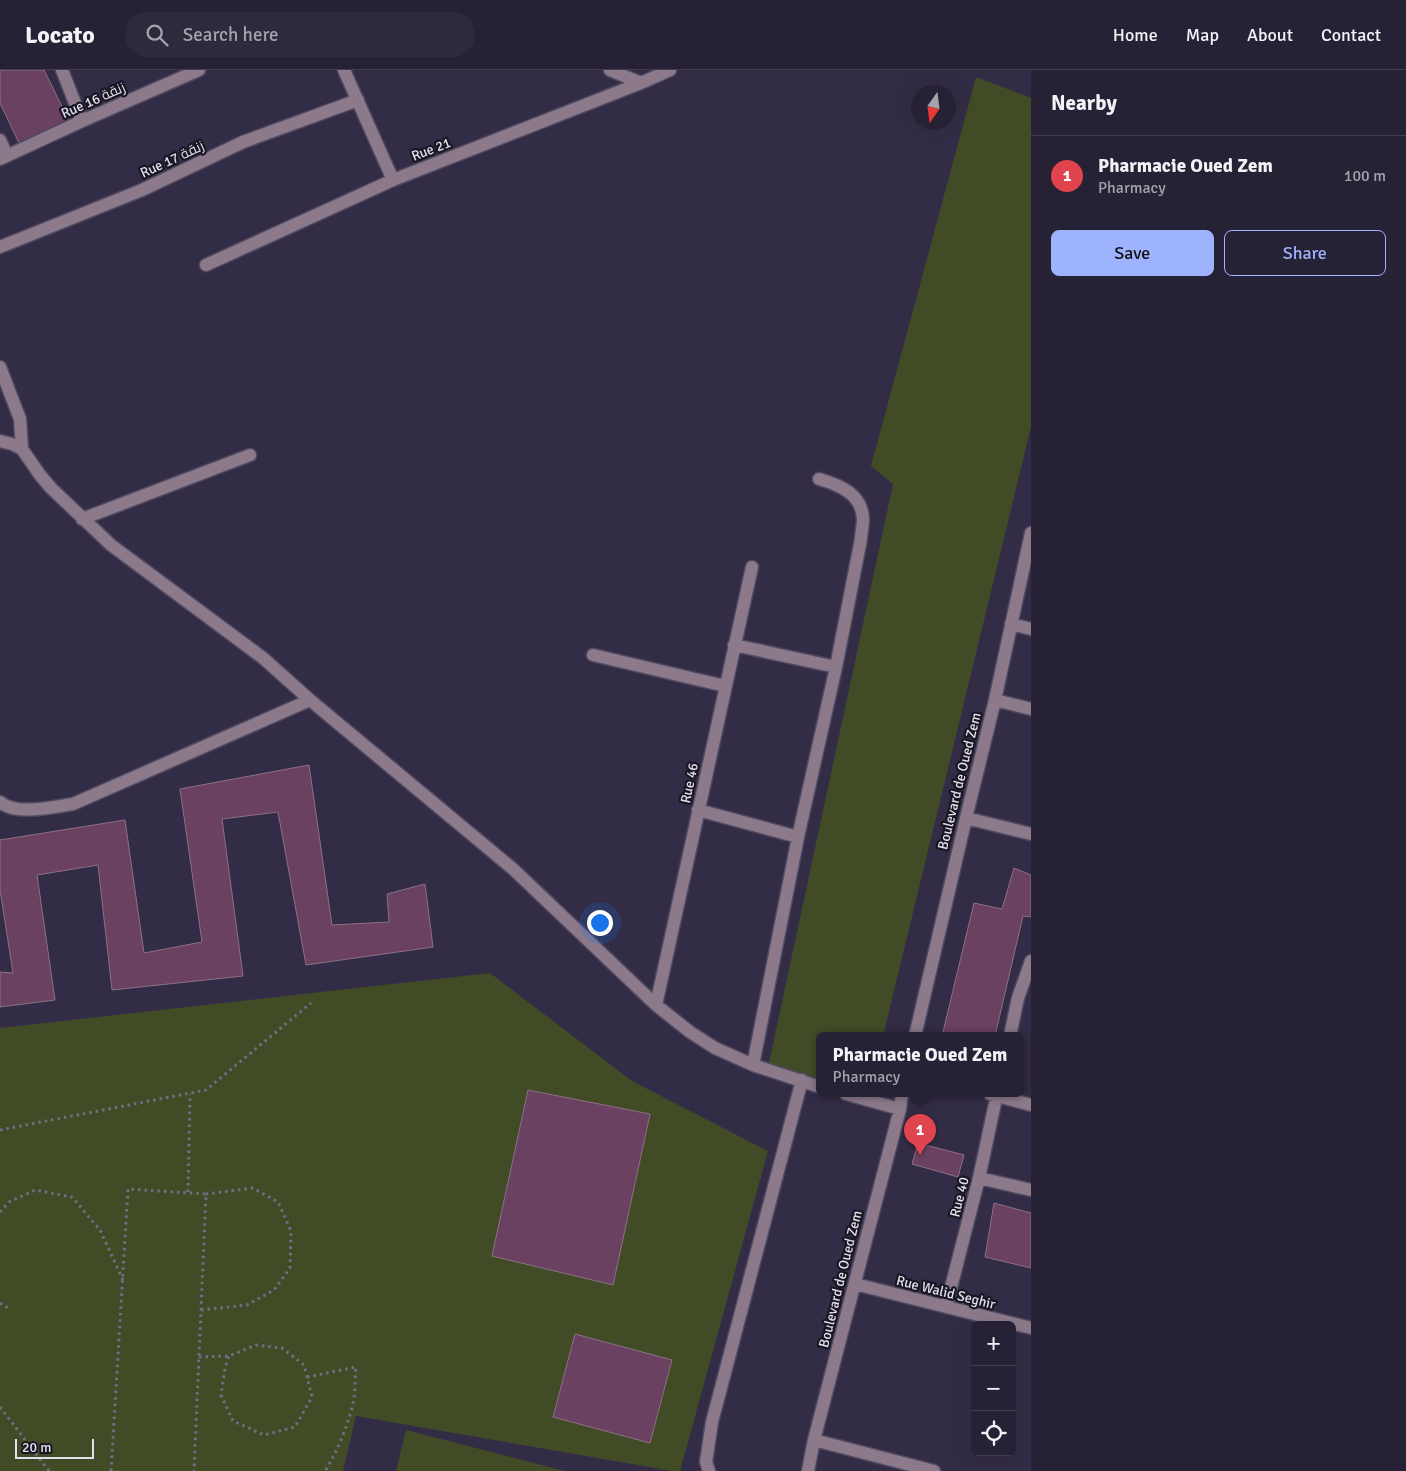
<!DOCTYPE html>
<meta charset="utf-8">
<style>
body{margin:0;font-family:Signika,Cairo,sans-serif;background:#2e293c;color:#f1f3f6}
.controls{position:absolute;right:15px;bottom:15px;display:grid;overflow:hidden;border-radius:8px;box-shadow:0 5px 20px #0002}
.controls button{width:45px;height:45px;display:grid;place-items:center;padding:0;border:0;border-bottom:1px solid #423e4f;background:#262134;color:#f1f3f6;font:25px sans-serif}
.compass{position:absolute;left:911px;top:15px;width:45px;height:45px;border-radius:50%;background:#262134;box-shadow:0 5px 20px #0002;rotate:194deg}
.scale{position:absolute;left:15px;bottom:12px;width:79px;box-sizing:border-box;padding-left:5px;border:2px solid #e2dfef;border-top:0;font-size:14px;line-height:18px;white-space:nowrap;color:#e2dfef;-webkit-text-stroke:4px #1a1722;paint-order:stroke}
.you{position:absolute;left:599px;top:852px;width:18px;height:18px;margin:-12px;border:4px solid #fff;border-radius:50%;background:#1a73e8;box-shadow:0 0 0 8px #1a73e833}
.badge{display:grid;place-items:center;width:32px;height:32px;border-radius:50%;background:#9eb3fd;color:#fff;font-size:16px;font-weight:700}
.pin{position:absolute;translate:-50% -41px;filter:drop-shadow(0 1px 2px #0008)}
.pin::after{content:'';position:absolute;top:26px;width:18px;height:15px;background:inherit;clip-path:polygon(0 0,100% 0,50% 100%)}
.popup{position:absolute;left:816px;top:962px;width:208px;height:65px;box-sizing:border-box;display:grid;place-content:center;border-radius:8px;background:#262134;filter:drop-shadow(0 1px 4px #0005);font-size:16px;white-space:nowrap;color:#a4a3ac}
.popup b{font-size:19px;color:#f1f3f6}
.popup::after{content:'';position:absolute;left:50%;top:100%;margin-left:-10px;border:10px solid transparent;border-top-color:#262134}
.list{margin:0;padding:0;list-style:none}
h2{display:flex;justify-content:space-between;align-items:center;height:65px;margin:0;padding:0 20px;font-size:21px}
h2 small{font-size:16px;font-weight:400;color:#a4a3ac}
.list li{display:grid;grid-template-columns:32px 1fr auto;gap:15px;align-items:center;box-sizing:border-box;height:80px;padding:0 20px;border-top:1px solid #423e4f}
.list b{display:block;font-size:19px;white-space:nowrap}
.list p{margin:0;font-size:16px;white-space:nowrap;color:#a4a3ac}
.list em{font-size:16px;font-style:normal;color:#a4a3ac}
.actions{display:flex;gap:10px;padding:15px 20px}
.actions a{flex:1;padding:11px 0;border:1px solid #9eb3fd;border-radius:8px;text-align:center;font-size:18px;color:#9eb3fd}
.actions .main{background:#9eb3fd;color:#111}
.icon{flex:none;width:28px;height:28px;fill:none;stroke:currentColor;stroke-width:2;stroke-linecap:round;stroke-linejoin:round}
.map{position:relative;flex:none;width:1031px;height:1401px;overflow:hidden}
header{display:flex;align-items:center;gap:30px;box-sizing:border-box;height:70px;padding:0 25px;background:#262134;border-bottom:1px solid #423e4f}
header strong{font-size:24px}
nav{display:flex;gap:28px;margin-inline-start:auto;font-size:18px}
.search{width:350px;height:45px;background:#2e293c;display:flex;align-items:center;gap:12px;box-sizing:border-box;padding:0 18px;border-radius:28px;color:#a4a3ac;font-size:19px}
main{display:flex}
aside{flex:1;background:#262134}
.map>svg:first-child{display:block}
.green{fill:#414c27}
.building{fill:#6b4162;stroke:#8c7085}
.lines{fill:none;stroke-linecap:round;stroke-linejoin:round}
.minor-casing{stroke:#4f4961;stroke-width:15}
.path{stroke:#736d84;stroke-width:3;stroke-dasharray:2.5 4;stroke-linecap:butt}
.minor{stroke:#8c7a8b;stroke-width:12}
.labels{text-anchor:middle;stroke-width:4.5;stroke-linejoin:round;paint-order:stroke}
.street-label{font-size:14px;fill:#e2dfef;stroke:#1a1722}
</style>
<header>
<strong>Locato</strong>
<div class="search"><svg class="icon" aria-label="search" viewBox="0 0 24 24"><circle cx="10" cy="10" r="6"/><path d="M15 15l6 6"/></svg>Search here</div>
<nav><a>Home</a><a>Map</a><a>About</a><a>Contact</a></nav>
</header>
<main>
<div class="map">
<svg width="1031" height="1401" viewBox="0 0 1031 1401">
<rect width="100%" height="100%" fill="#332c46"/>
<path class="green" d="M976 7 1031 28V357L883 966H820V1010L769 993 893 414 871 396Z
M490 903 632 1011 768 1081 680 1401H672L356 1346 343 1401H0V958Z
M406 1360 565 1401H396Z"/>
<path class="building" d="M0 0H44L71 55 19 73 0 33Z
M309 695 332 855 389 852 387 824 425 814 433 877 306 895 278 742 222 749 243 906 112 920 98 795 37 805 55 930 0 937V902L13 903 0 820V770L125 750 144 883 202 872 180 719Z
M1014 798 1031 805V847L1023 846 995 966H942L974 833 1002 839Z
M528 1020 650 1044 613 1215 492 1186Z
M918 1073 964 1085 958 1107 912 1094Z
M994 1133 1031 1143V1198L985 1187Z
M575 1264 672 1290 650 1373 553 1347Z"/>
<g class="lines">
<defs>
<path id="minor" d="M62 0 82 51
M344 0 393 110
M610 0 641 13
M0 70 7 86
M0 89 82 51 199 0
M0 177 142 120 243 72 358 30
M206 195 393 110 641 13 670 0
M0 297 20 349 22 379
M0 371 12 374 22 379 40 405 51 418 111 475 263 588 310 630 513 799 656 935 690 962 715 978 753 995 820 1017
M82 449 250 385
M1011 554 1031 559
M734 575 836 597
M593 585 725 616
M995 630 1031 639
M0 732C16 746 53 737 73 734L310 630
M698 740 798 767
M966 748 1031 764
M656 935 752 497
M915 966 966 748 995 630 1031 463
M1010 966 1018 928 1031 891
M753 995 798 767 836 597 861 469C861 463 863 456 863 449 862 424 840 415 819 409
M846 1024 900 1039
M990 1024 1031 1035
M979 1108 1031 1120
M855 1214 1031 1258
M946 1237 979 1108 997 1024
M814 1370 934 1401
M709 1401 706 1392 712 1352 802 1010
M808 1401 814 1370 900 1039 902 1024"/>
</defs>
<use href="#minor" class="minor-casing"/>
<path class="path" d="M0 1060 206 1020 311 933
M188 1122 190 1024
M0 1142 9 1132 35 1120 72 1127 100 1160 123 1210
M0 1233 8 1238
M201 1240 247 1235 274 1220 290 1198 291 1161 278 1132 253 1118 206 1124
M199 1287 229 1286 256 1275 282 1278 304 1295 312 1327 295 1357 264 1365 233 1351 221 1325 225 1298 229 1286
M307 1307 356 1297C355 1308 355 1319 354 1329 350 1350 337 1383 325 1401
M0 1337 49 1401
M111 1401 128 1119 206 1124 194 1401"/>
<use href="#minor" class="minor"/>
</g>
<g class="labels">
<g class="street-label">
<text transform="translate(93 30) rotate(-24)" y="5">Rue 16 زنقة</text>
<text transform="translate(431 79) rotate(-21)" y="5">Rue 21</text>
<text transform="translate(172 89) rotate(-25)" y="5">Rue 17 زنقة</text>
<text transform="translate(959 711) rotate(-76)" y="5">Boulevard de Oued Zem</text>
<text transform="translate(689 713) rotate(-78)" y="5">Rue 46</text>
<text transform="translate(959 1127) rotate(-76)" y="5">Rue 40</text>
<text transform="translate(840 1209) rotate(-76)" y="5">Boulevard de Oued Zem</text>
<text transform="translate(946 1222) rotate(14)" y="5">Rue Walid Seghir</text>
</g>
</g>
</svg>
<div class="controls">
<button>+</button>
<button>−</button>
<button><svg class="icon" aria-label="locate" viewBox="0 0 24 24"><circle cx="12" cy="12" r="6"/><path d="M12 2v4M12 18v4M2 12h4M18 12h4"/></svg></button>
</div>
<svg class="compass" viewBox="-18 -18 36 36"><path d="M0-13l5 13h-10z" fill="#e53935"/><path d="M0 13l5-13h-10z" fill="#a4a3ac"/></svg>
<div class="scale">20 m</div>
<div class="you"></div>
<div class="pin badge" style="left:920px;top:1085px;background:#e0444e">1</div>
<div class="popup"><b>Pharmacie Oued Zem</b>Pharmacy</div>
</div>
<aside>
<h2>Nearby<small></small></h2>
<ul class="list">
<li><span class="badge" style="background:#e0444e">1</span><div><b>Pharmacie Oued Zem</b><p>Pharmacy</p></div><em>100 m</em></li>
</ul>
<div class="actions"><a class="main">Save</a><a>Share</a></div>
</aside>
</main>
